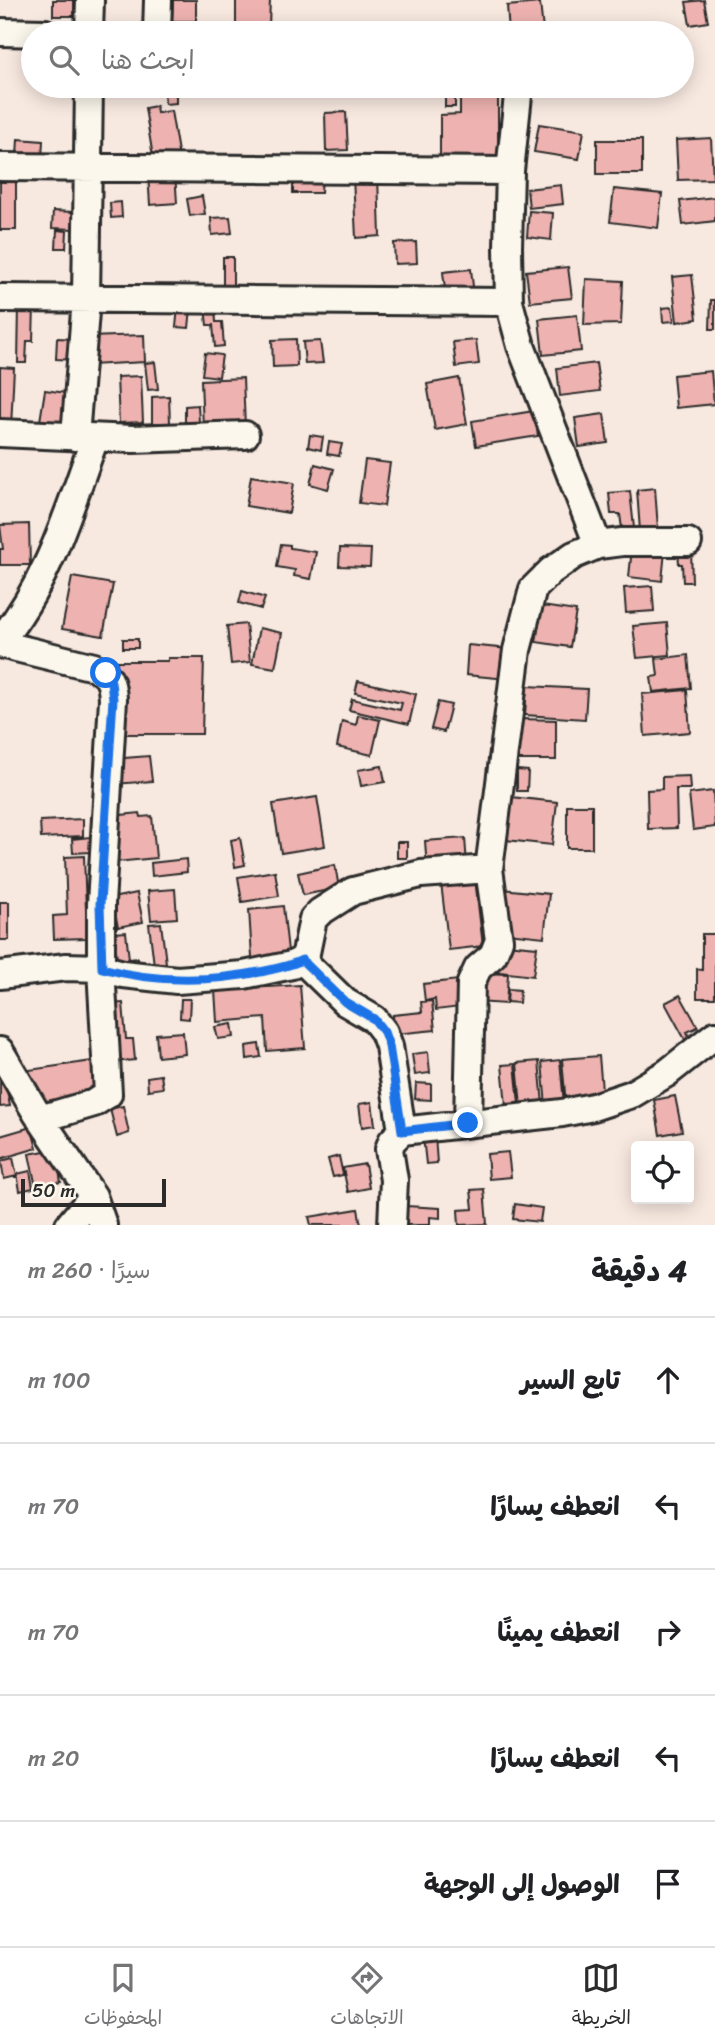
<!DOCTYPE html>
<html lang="ar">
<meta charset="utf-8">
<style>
body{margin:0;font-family:Sriracha,"Playpen Sans Arabic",sans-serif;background:#f2f2f2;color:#202124;direction:rtl}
.controls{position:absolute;right:21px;bottom:21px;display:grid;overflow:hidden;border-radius:7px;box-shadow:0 4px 18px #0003}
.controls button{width:63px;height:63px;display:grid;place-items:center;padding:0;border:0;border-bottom:2px solid #e0e0e0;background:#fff;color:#202124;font:35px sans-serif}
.scale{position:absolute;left:21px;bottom:18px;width:145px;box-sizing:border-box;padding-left:7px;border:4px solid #2b2b2b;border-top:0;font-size:19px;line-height:24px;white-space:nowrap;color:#2b2b2b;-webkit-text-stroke:5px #fbf7ec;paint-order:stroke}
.stop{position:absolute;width:21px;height:21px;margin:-16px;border:5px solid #1a73e8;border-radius:50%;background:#fff}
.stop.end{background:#1a73e8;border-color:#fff;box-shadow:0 2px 7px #0008}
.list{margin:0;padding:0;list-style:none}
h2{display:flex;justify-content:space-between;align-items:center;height:91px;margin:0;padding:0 28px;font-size:30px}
h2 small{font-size:23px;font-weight:400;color:#757577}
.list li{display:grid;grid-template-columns:46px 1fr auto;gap:21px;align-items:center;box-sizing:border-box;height:126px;padding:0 28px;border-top:2px solid #e0e0e0}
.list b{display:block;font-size:26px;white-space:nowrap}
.list em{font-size:23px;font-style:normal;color:#757577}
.icon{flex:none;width:38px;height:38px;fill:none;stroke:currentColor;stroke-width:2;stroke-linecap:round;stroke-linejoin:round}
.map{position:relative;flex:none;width:715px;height:1225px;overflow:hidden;direction:ltr}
.search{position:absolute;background:#fff;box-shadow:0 4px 18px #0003;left:21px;right:21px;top:21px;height:77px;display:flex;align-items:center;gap:18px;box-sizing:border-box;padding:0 24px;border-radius:38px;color:#757577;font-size:26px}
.sheet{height:721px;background:#fff}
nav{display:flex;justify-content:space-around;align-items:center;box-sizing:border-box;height:98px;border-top:2px solid #e0e0e0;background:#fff;font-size:19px;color:#757577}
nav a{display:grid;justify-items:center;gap:4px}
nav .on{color:#2b2b2b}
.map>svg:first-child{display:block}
.building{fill:#eeb3b0;stroke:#2b2b2b;stroke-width:2}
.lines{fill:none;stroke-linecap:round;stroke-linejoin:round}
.minor-casing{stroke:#2b2b2b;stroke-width:32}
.minor{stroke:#fbf7ec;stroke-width:26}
.route{stroke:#1a73e8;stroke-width:9}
</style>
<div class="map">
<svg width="715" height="1225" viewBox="0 0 715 1225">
<rect width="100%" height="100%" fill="#f8e9e0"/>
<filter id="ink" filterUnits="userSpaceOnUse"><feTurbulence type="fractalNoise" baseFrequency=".0143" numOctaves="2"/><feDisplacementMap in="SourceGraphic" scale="14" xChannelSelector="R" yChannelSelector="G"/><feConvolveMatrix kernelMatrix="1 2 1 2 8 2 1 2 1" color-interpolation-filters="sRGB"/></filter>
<g filter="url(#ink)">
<path class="building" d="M53 0H74V16H53Z
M173 0H196V21H172Z
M236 0H270L269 27 236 26Z
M704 0 708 22 690 25 686 2Z
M540 3 543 30 509 33 507 6Z
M164 86H176V103L165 104Z
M183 86H204V92L183 94Z
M446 86H498V158H440V115L460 114V88H446Z
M577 86H648V89L577 90Z
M445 89H455V107H445Z
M156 106 157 113 171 111 179 158 154 163 145 108Z
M346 112 348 150 326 151 325 113Z
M539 124 584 131 579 159 534 152Z
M711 138 713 179 678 180 676 140Z
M18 139 43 141 42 158 17 156Z
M597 140H642V174H597Z
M0 172 16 173V230H0Z
M175 172 177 203 150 205 148 173Z
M293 175H322L321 193H293Z
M378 176 380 236 356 238 353 177Z
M561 185 563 204 529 208 527 189Z
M614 189 662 194 658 228 610 222Z
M202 196 205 214 190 216 187 199Z
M715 197V221L683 225 680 201Z
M121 202 122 217 111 218 110 203Z
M53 211 74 212V229L52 228Z
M529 211 553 213 551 240 527 237Z
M230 217 232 233 212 235 211 218Z
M57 230 67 231 66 248H56Z
M416 242 417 263 395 264 394 243Z
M223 257H233V288H223Z
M568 267 572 298 530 302 526 271Z
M471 269 474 295 446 298 443 272Z
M692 275 697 319 677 322 672 277Z
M586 279 623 281 621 324 584 325Z
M711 300H715V329H710Z
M19 305H34L33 341H27L26 363H18Z
M178 307 191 308 189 328 176 327Z
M215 307 216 322H222L224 346 215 347 213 325H207L205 308Z
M672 307 674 321 663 322 662 308Z
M577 315 581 351 543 355 539 319Z
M144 335 145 362 90 365 89 337Z
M57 338 76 339 74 360 56 359Z
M296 339 297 366 273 367 272 340Z
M476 340 479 364 456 367 453 342Z
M320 341 323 363 305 364 303 342Z
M205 353 222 355 219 377 202 375Z
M155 362 158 389 148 390 145 363Z
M596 363 600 391 560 396 557 368Z
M0 367 14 368 11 427H0Z
M711 371 714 404 676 408 673 375Z
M141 376 143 422 119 423 117 377Z
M243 378 245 427 203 428 201 380Z
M459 378 467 424 435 430 427 384Z
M45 390 73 394 68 426 40 421Z
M169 396 170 423H152V397Z
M198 405 199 422 185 423V406Z
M534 411 538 436 476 446 472 421Z
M604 414 608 443 579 447 575 418Z
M310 435 323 437 321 450 308 447Z
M329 442 342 444 339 456 327 454Z
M365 460 390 463 384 506 359 503Z
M315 464 334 469 328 489 310 484Z
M251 476 294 483 289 513 246 506Z
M655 488 658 529 640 531 637 490Z
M630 491 634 528 622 529 620 514H611L609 493Z
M29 524 30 565H0V549H3L0 525Z
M281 544 290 545V548L316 552 311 579 294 576 295 570 277 567Z
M340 548 371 549 370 567 339 566Z
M632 548 665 551 662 581 629 577Z
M691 548 692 582H683L682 564H679L678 549Z
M72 577 113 584 103 636 62 629Z
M652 586 654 611 626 613 624 588Z
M242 591 265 598 261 609 239 603Z
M542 606 576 611 570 647 536 642Z
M667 623 670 655 637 658 633 626Z
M246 624 250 662 231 664 227 626Z
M259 628 282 633 275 668 252 664Z
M123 639H138V648H123Z
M468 645 509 649 507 679 466 675Z
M688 655 691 688 653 692 651 677 658 676 656 659Z
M168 658H204L202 734H117V661H168Z
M358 681 416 694 409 724 349 710 352 699 400 710 402 703 355 693Z
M527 686 587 689 585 719 525 715Z
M687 690 690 732 645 736 642 694Z
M438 702 451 705 444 732 431 729Z
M358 715 380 720 372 755 337 747 342 721 356 725Z
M519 719 556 720V760H519Z
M149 756 152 781 115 784 112 759Z
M382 766 385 782 361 786 358 770Z
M517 770 528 771 527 791H517Z
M689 776 690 789H676L677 828 648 829 647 790 662 789V777Z
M713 791 715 827 693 830 689 794Z
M317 797 325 846 281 853 273 804Z
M511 797 557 802 552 845 506 840Z
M567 805H592V848H567Z
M140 813 141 817 152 816 156 858 116 862 111 816Z
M83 819V836L41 838 40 821Z
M90 837 91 852 73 853 72 839Z
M240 838 245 865 235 867 231 840Z
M465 838 467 865 427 869 425 841Z
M397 842H407V858H397Z
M84 856 87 938 54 939 53 916 67 915 65 857Z
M186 859 187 872 152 876 151 863Z
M335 865 339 888 303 895 298 873Z
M275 871 279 896 242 902 238 877Z
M475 879 483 946 449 950 441 883Z
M175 889 177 918 151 920 148 891Z
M502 889 549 894 544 937 497 932Z
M137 893 143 922 118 927 112 898Z
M0 902H9V940H0Z
M283 906 290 969 253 973 249 910Z
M161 923 166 963 154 965 149 924Z
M126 932 129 959 138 958 139 965 118 967 114 933Z
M702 934H715V998H697V969L702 970Z
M496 943 537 947 533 976 492 971Z
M479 973 508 974 506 1004 477 1002Z
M458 980 461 1007 436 1010 435 999 425 1001 423 984Z
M300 985 305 1048 267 1051 265 1018 217 1022 215 990Z
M508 989 520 990 519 1003 507 1002Z
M680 995 698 1027 687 1032 693 1043 688 1045 665 1003Z
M181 999H190L189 1019 180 1018Z
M432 1001 435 1030 395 1034 393 1015 422 1012 421 1002Z
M123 1003 126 1039H133L135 1060 113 1062 108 1004Z
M232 1024 234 1037 218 1039 215 1027Z
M183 1032 185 1054 158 1057 156 1034Z
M259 1044 261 1057 247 1059 246 1046Z
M428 1052 430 1073 415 1075 412 1054Z
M599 1056 603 1101 566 1105 562 1059Z
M560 1060 564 1104 546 1106 542 1062Z
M93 1061 98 1092 35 1103 29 1070Z
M539 1061 543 1105 521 1107 517 1063Z
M515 1064 519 1104 506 1105 502 1065Z
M0 1075H4L10 1106 0 1107Z
M161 1075 163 1088 148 1090 147 1077Z
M416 1083 431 1084V1100L415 1099Z
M675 1096 682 1131 660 1135 654 1100Z
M372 1102 375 1125 362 1127 359 1104Z
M123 1106 129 1133 117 1137 110 1109Z
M31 1127 37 1148 0 1159V1136Z
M435 1136 437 1163 426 1164 423 1137Z
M55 1149 61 1182 36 1187 29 1154Z
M508 1152 511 1177 489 1179 487 1154Z
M339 1156 343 1175 333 1177 328 1159Z
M13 1158 17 1176 4 1179 1 1161Z
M365 1164 369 1188 348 1192 343 1168Z
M30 1171 33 1188 20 1191 17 1174Z
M484 1189 487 1224 459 1225 458 1210 473 1209 471 1190Z
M515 1204 542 1208 540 1222 513 1219Z
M406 1206 440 1208V1218L430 1217V1225H405Z
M358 1209 361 1225H311L309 1217Z"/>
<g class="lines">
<defs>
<path id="minor" d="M0 32 45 33
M89 33 90 0
M157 33 158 0
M519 86 510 171 508 247 509 302 521 346 598 545
M0 167 510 171
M0 298 509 302
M0 433 133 439 245 435
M75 437 86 299 89 86
M0 641C49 582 69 509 95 438
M0 644 94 667C110 675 112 682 113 699L101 904V968L66 967 0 975
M302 960 345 1002 374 1019 384 1032 389 1046 402 1131
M0 1051 37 1114 93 1196 103 1225
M40 1119 94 1103 108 1094 101 968 123 974 177 980 244 975 292 965 302 960 306 953 313 919 320 912 353 891 421 874 489 869
M468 1123 471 983 478 968 493 955 499 940 489 869 517 650 533 589 551 571 574 555 598 545 622 542H688
M69 1225 93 1196
M392 1225 394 1180 389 1149 392 1141 402 1131 562 1113 593 1107 632 1094 667 1073 715 1035"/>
</defs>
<use href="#minor" class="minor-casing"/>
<use href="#minor" class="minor"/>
</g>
</g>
<g class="lines" filter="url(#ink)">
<path class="route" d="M106 673 111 682 113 699 100 904 102 968C155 983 211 982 265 971 278 968 290 966 302 960L345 1002 374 1019 384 1032 389 1046 402 1131 468 1123"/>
</g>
</svg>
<div class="controls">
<button><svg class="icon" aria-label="locate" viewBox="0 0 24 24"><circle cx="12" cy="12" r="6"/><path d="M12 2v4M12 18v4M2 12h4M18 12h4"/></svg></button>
</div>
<div class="scale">50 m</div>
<div class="stop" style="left:106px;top:673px"></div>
<div class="stop end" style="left:468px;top:1123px"></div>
<div class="search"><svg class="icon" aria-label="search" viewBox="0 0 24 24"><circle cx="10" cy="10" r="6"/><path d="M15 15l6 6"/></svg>ابحث هنا</div>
</div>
<section class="sheet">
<h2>4 دقيقة<small>سيرًا · 260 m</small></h2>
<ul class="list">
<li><svg class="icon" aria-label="ahead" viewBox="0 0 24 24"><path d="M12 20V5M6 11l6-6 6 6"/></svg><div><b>تابع السير</b></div><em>100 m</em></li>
<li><svg class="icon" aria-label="left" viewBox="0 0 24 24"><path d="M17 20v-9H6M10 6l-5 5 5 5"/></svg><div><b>انعطف يسارًا</b></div><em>70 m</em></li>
<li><svg class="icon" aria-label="right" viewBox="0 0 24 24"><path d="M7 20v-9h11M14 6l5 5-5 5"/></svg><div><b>انعطف يمينًا</b></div><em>70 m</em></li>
<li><svg class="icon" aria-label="left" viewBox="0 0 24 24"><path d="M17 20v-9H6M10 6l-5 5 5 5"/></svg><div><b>انعطف يسارًا</b></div><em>20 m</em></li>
<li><svg class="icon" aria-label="arrive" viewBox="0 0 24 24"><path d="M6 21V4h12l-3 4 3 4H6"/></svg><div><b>الوصول إلى الوجهة</b></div></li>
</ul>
</section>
<nav>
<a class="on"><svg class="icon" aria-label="map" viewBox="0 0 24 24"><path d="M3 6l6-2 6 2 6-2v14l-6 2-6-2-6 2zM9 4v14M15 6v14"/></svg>الخريطة</a>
<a><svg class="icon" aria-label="directions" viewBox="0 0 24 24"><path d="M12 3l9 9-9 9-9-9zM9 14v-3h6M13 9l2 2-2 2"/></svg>الاتجاهات</a>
<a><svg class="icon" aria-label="saved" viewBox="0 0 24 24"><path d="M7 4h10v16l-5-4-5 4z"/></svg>المحفوظات</a>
</nav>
